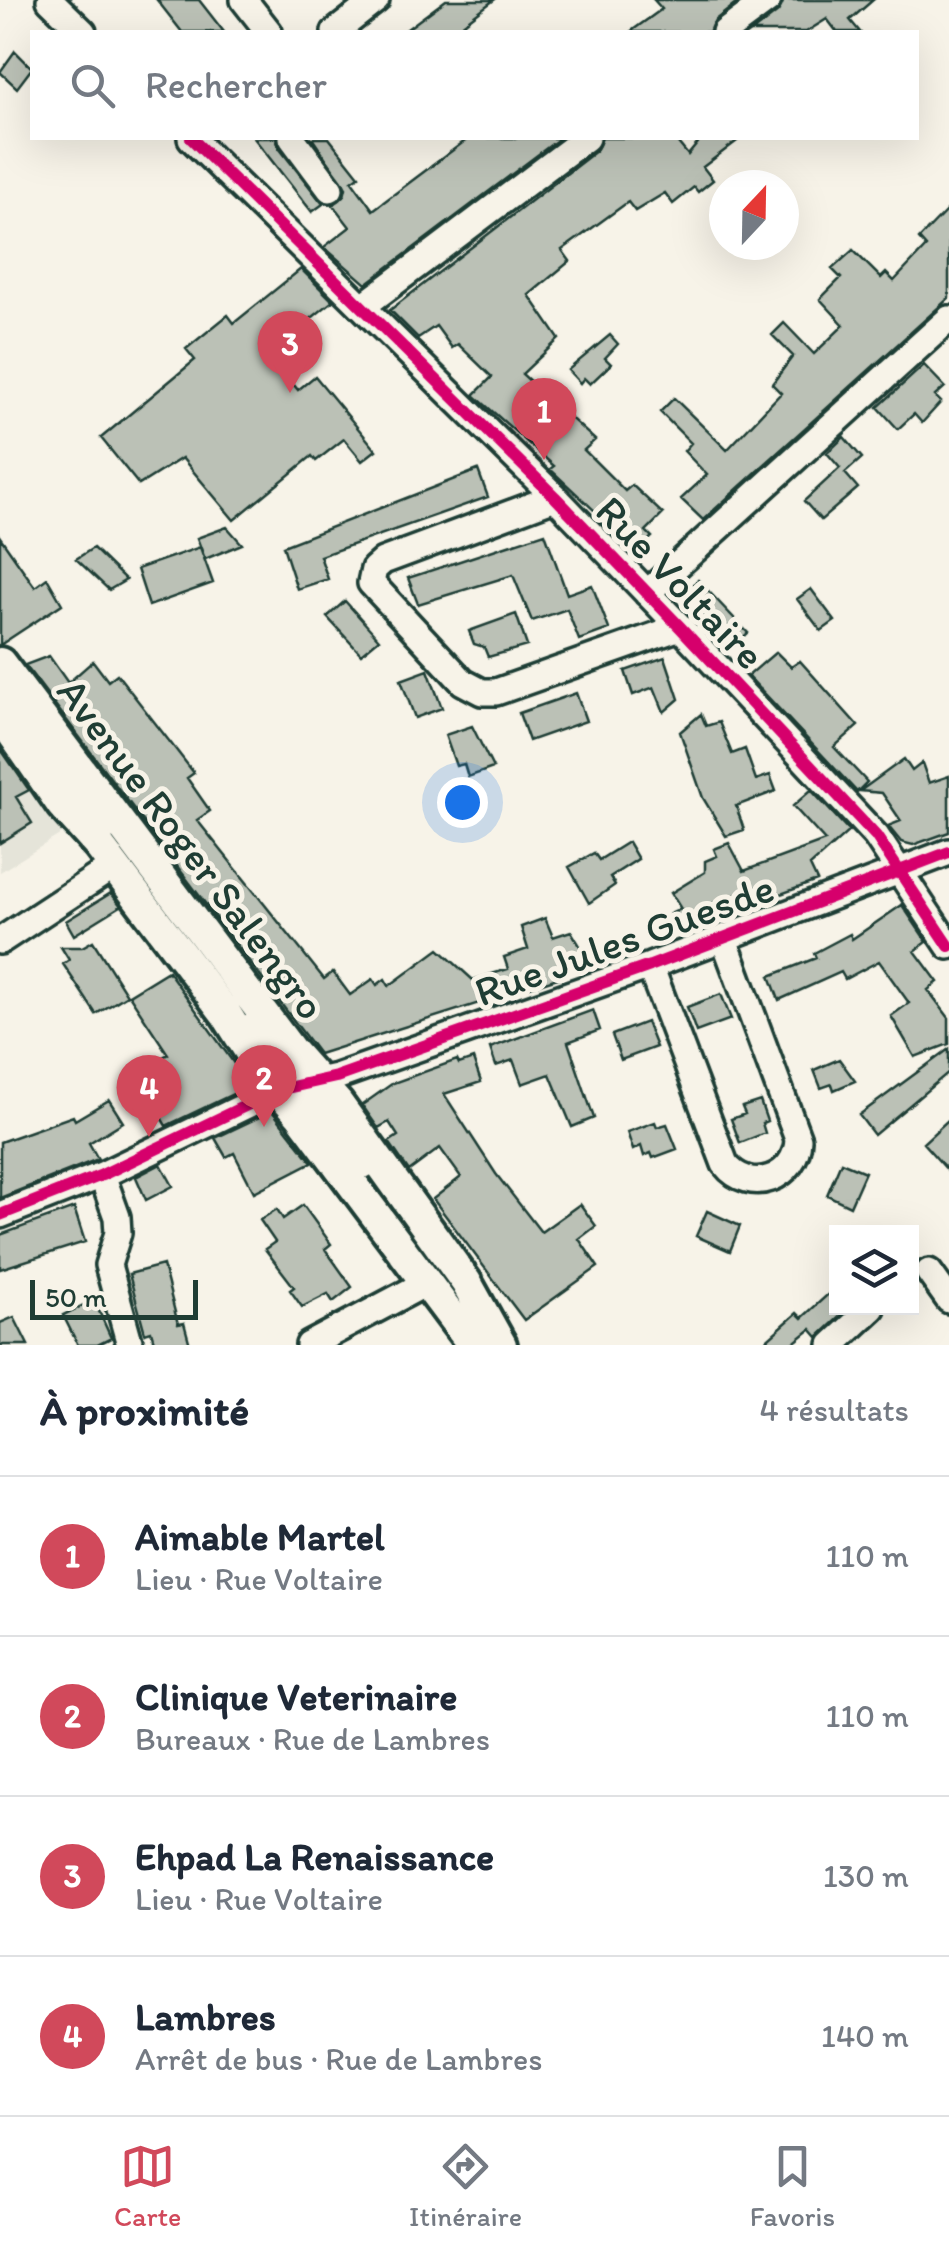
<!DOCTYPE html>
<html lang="fr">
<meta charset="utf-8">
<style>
body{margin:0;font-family:Itim,sans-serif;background:#f2f2f3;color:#1f2937}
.controls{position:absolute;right:30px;bottom:30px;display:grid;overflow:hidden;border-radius:0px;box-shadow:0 10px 40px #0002}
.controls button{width:90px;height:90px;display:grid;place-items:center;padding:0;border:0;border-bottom:2px solid #e0e1e3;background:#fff;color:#1f2937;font:50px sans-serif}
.compass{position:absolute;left:709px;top:170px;width:90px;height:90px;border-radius:50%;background:#fff;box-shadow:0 10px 40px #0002;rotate:22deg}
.scale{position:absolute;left:30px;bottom:25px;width:168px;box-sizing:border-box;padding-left:10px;border:5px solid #1f3d34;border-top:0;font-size:28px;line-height:35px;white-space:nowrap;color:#1f3d34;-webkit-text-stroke:8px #f7f3e8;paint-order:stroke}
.you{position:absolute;left:462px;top:802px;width:35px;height:35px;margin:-25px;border:8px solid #fff;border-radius:50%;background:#1a73e8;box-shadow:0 0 0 15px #1a73e833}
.badge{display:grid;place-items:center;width:65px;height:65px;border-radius:50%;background:#d1495b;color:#fff;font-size:32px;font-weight:700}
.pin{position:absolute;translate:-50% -82px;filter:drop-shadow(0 2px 5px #0008)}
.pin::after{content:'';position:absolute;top:52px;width:35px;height:30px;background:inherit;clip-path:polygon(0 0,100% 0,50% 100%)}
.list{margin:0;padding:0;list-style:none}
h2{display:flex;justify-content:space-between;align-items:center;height:130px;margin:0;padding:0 40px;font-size:42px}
h2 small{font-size:32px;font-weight:400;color:#747a83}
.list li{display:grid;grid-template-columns:65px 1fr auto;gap:30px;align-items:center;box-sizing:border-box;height:160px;padding:0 40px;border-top:2px solid #e0e1e3}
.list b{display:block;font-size:38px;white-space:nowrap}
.list p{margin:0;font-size:32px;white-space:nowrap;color:#747a83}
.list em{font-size:32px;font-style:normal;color:#747a83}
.icon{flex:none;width:55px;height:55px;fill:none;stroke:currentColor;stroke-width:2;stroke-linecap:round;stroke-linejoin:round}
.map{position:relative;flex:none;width:949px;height:1345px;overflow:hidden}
.search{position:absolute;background:#fff;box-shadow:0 10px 40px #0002;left:30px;right:30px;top:30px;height:110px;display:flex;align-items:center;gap:25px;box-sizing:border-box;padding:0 35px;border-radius:0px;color:#747a83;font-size:38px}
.sheet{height:770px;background:#fff}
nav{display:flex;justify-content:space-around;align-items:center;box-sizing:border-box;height:140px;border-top:2px solid #e0e1e3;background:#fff;font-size:28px;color:#747a83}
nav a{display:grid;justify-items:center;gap:5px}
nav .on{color:#d1495b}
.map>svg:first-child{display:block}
.built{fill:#e5e4d9}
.building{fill:#bbc1b6;stroke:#1f3d34;stroke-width:2.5}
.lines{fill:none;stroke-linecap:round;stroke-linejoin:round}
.minor-casing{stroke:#1f3d34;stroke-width:32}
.major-casing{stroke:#1f3d34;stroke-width:38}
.minor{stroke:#f7f3e8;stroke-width:25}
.major{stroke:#f7f3e8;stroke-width:30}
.cycleway-casing{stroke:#f7f3e8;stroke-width:19}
.cycleway{stroke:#d6006c;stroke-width:12}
.labels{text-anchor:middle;stroke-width:10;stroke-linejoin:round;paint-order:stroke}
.street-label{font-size:42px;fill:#1f3d34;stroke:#f7f3e8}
</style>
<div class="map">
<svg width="949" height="1345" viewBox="0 0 949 1345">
<rect width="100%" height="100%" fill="#f7f3e8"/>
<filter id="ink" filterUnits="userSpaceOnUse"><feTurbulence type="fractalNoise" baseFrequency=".01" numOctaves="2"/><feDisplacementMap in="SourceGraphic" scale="20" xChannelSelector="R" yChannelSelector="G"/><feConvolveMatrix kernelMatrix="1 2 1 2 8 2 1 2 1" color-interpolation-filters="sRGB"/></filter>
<g filter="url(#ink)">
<path class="built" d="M33 787 66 831 0 872V807Z"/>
<path class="building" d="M157 0H199L224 32H182Z
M446 0H494L452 32H403Z
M654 0H741L715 20 709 32H630L662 9Z
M784 0H873L850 20 860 32H837L827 19 806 32H752L778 12Z
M15 51 32 68 17 88 0 72Z
M254 138H276L279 148 323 204 312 212Z
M312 138H329L359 176 352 181 373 210 469 138H560L366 284 324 247 350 227 333 205 344 196 346 188Z
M602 138H674L688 155 702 138H741L703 167 713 180 698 192 694 187 673 204 665 193 635 211 628 202 562 250 570 261 529 295 559 339 522 374 595 440 584 450 625 491 632 485 663 514 646 531 652 537 633 555 594 510 550 469 554 466 474 395 492 377 458 344 452 348 436 326 418 338 390 310 596 151Z
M949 208V298L703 520 681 499 707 475 684 451 691 443 660 412 674 398 727 450 781 393 772 384 793 356 772 335 784 323 814 354 844 325 820 299 841 278 832 269 853 250 881 278 886 273 894 281 926 247 919 239Z
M301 269 333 301 268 353 298 390 315 376 376 450 362 461 344 439 316 461 312 456 234 520 182 458 139 485 101 438 195 360 186 349 228 315 234 323Z
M610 335 618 344 605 358 611 364 590 384 584 378 580 383 568 370Z
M924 365 945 387 935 396 941 402 922 423 914 414 898 429 878 407Z
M844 437 862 458 845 473 858 488 821 520 804 501 840 468 827 453Z
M478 470 488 497 320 556 328 579 297 589 283 546Z
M227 527 242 544 205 559 197 538Z
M545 533 567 594 592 585 609 629 579 640 567 609 532 621 513 575 418 604 408 578Z
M0 537 35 587 47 578 62 604 0 645Z
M200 547 213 583 149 606 137 569Z
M93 548 126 580 109 590 76 559Z
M698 580 748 633 733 647 682 594Z
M811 589 835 621 821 631 797 599Z
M345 601 379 639 361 654 327 617Z
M516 614 527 646 488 657 484 647 474 644 469 631Z
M776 652 791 667 800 661 858 726 834 747 867 782 857 792 748 676Z
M49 656 68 683 93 661 108 681 117 674 194 773 187 778 210 811 197 820 324 979 333 972 350 995 373 979 377 985 385 979 389 986 439 949 473 980 508 969 504 957 528 949 521 927 545 918 553 937 571 931 585 954 559 963 564 976 319 1054 25 665Z
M665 657 679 699 664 712 654 687 633 695 625 671Z
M428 670 442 708 415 718 401 680Z
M576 693 586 721 529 741 519 713Z
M701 714 706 726 719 722 732 754 745 749 756 780 770 775 776 791 736 806 744 830 726 836 703 798 680 732Z
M472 726 493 768 468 777 464 764 456 766 445 735Z
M0 748 29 790 16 797 32 823 0 843Z
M904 759 912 771 922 763 929 783 949 776V832L913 845 901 842 888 826 901 821 882 793 860 791Z
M811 790 849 831 810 866 817 881 767 899 762 885 700 908 707 918 680 932 670 914 681 909 671 893 705 872V861L717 856 714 849 729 843 744 871 825 841 793 806Z
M628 842 638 859 610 877 615 885 589 903 569 867 594 853 599 860Z
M111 893 121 906 74 935 66 921Z
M902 905 927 942 915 951 938 982 928 990 949 1018V1044L915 1057 891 1016 909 1003 879 961 845 979 841 972 779 1000 770 976 816 958 814 953 850 934 852 939Z
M93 941 127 995 96 1014 63 964 69 960 61 947H82Z
M168 971 250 1086 166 1126 135 1073 168 1054 129 995Z
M721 994 731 1019 696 1032 687 1007Z
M593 1010 600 1030 568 1042 594 1118 572 1127 550 1074 522 1084 513 1060 496 1066 490 1048Z
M646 1022 656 1047 621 1060 612 1035Z
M949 1049V1072L874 1135 859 1115Z
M473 1059 481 1082 444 1094 496 1174 541 1232 580 1204 596 1226 579 1239 598 1267 524 1320 433 1199 461 1177 440 1148 409 1171 389 1142 398 1136 389 1122 378 1128 362 1105 393 1083 457 1060 459 1064Z
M839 1059 855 1081 834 1090 832 1084 821 1088 814 1070Z
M109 1100 123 1122 89 1143 98 1159 0 1198V1142L73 1116 75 1120Z
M760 1101 767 1121 762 1123 765 1133 740 1143 731 1119 745 1114 742 1107Z
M272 1111 312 1162 254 1192 234 1153 226 1157 215 1138Z
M949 1119V1172L923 1143Z
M655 1122 657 1127 667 1124 677 1149 653 1158 651 1153 644 1156 641 1146 633 1150 627 1132Z
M841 1162 865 1172 850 1206 827 1195Z
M161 1164 173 1186 146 1200 136 1177Z
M303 1205 331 1244 325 1249 352 1287 333 1302 328 1294 302 1307 290 1290 294 1287 265 1249 275 1242 260 1220 277 1209 283 1219Z
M74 1208 85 1242 0 1269V1235Z
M707 1211 740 1226 730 1251 696 1236Z
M163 1265 178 1324 184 1323 190 1345H155L151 1331 145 1333 129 1274Z
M836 1287V1308H849L818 1337 811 1329 791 1345H761L797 1313 802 1318Z
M94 1300 111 1338 97 1345H78L63 1315Z
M14 1317 28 1345H0V1323Z"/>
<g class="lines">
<defs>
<path id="minor" d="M50 0 83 32
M244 0 269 32
M335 32 376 0
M725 32 768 0
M191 138 555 497 680 627 876 836 949 946
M292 138 330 189
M363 306 586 138
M555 497 383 561 374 569 371 583 463 682 482 692H496L680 627
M647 593 949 319
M0 696 102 832
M0 941 114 866
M650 966 725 1164C750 1196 797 1178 798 1139L724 939
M249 1028 301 1096
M301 1081 364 1165
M102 1175 117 1217 118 1233 108 1265 130 1345
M0 1215 102 1175 278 1090 336 1077 650 966 949 852
M929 1272 949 1300
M309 1345 426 1283
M832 1345 872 1308"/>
<path id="major" d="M0 663 292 1052 338 1104 466 1282 501 1345
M0 715 62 805 99 846 226 1014 262 1071 300 1114 473 1345"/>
</defs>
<use href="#minor" class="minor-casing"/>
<use href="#major" class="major-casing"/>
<use href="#minor" class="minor"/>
<use href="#major" class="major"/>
<defs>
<path id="cycleway" d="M191 138 555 497 680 627 876 836 949 946
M0 1215 102 1175 278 1090 336 1077 650 966 949 852"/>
</defs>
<use href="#cycleway" class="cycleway-casing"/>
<use href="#cycleway" class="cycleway"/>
</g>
</g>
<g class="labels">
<g class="street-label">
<text transform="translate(681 582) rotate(46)" y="15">Rue Voltaire</text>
<text transform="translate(192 848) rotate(53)" y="15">Avenue Roger Salengro</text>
<text transform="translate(624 939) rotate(-20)" y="15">Rue Jules Guesde</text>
</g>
</g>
</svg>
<div class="controls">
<button><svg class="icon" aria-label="layers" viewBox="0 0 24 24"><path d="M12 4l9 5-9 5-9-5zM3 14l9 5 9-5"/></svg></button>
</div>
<svg class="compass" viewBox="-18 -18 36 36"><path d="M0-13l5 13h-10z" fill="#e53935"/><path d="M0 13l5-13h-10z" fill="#747a83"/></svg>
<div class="scale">50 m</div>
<div class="you"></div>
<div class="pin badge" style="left:544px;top:460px">1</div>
<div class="pin badge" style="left:264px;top:1127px">2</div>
<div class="pin badge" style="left:290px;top:393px">3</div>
<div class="pin badge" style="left:149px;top:1137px">4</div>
<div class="search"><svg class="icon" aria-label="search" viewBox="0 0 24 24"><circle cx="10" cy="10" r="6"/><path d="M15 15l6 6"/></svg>Rechercher</div>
</div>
<section class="sheet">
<h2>À proximité<small>4 résultats</small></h2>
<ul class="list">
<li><span class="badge">1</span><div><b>Aimable Martel</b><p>Lieu · Rue Voltaire</p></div><em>110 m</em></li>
<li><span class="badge">2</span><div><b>Clinique Veterinaire</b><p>Bureaux · Rue de Lambres</p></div><em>110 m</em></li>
<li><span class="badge">3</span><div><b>Ehpad La Renaissance</b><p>Lieu · Rue Voltaire</p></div><em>130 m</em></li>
<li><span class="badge">4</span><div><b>Lambres</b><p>Arrêt de bus · Rue de Lambres</p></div><em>140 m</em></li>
</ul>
</section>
<nav>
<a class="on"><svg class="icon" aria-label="map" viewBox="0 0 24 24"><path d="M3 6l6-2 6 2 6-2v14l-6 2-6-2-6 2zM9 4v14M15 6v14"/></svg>Carte</a>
<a><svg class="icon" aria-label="directions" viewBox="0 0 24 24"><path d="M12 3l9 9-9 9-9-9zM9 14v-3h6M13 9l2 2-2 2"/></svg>Itinéraire</a>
<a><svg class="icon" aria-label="saved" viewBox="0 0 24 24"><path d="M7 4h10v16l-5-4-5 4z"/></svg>Favoris</a>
</nav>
